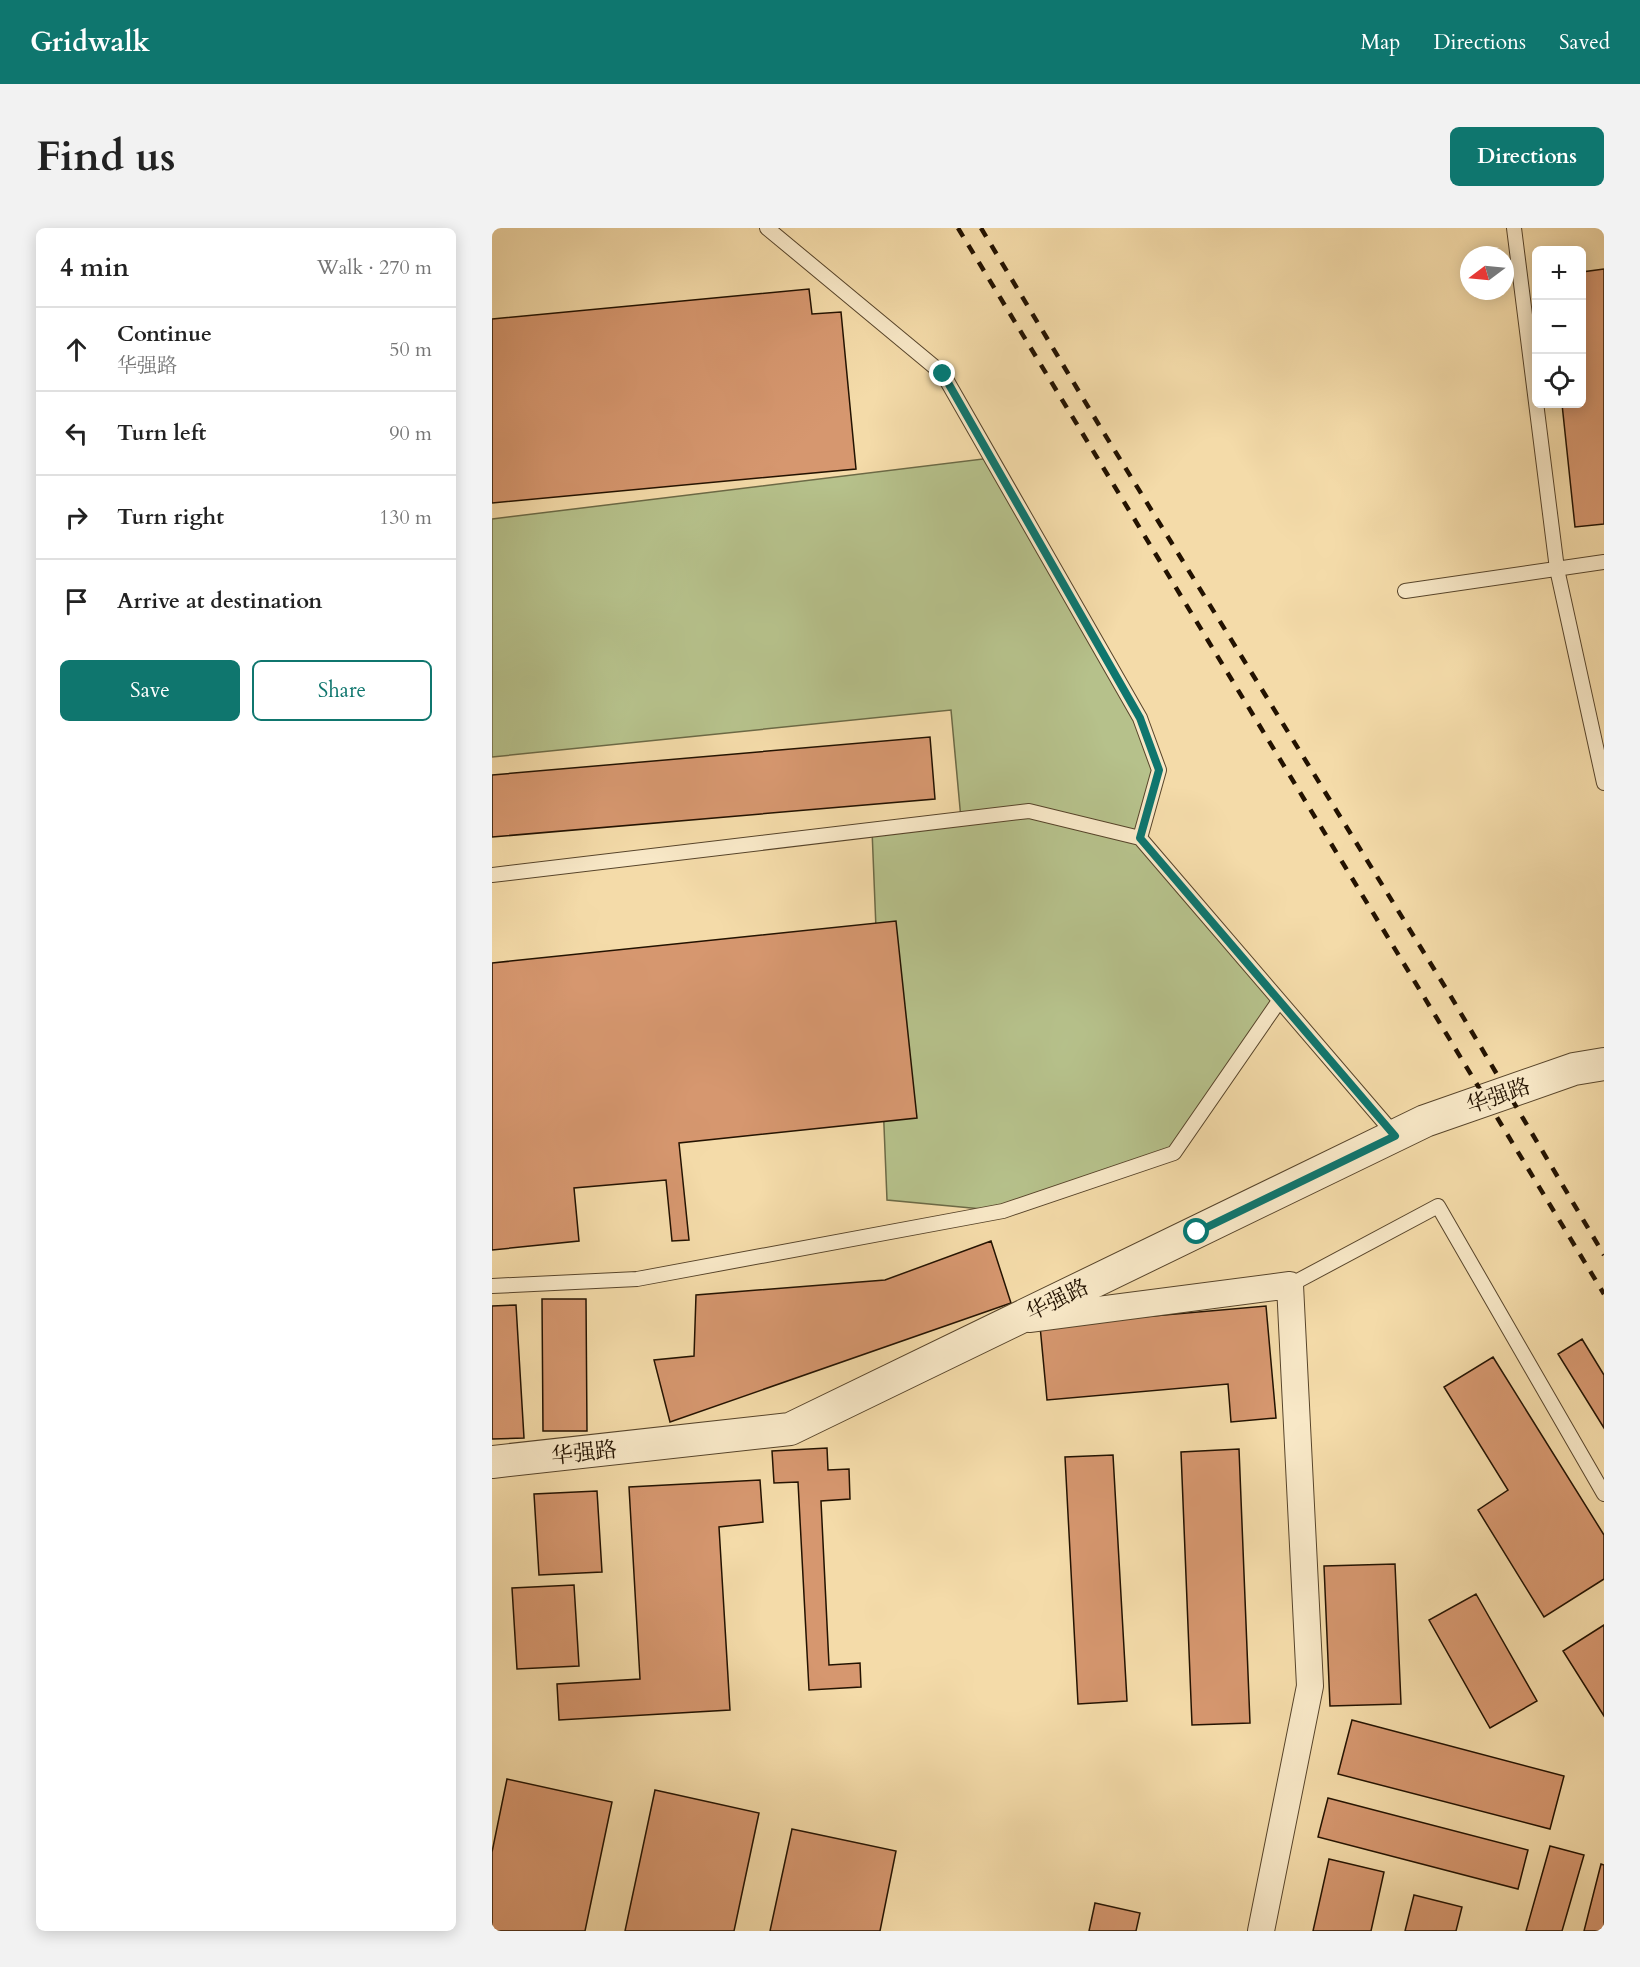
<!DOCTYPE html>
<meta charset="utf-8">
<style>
body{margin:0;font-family:Cardo,"Noto Serif SC",serif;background:#f2f2f2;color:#222}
.controls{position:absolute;right:18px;top:18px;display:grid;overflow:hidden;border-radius:9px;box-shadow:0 3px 15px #0003}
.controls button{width:54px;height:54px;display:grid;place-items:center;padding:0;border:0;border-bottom:2px solid #e0e0e0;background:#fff;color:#222;font:30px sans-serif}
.compass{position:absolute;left:968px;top:18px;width:54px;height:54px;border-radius:50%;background:#fff;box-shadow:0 3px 15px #0003;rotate:254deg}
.stop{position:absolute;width:18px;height:18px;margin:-14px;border:4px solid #0f766e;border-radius:50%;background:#fff}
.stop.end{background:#0f766e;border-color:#fff;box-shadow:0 2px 6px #0008}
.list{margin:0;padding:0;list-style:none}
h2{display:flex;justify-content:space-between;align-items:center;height:78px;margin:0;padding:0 24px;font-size:26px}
h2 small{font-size:20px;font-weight:400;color:#767676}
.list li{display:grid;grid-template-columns:39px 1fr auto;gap:18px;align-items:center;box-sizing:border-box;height:84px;padding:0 24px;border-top:2px solid #e0e0e0}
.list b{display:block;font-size:22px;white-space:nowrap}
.list p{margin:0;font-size:20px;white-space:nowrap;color:#767676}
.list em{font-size:20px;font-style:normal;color:#767676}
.actions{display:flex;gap:12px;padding:18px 24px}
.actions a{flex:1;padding:14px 0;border:2px solid #0f766e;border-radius:9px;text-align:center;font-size:21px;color:#0f766e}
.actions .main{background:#0f766e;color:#fff}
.icon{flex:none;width:33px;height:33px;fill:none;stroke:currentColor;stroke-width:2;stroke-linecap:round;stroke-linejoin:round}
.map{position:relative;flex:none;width:1112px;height:1703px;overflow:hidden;border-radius:9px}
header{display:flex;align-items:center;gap:36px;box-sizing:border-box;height:84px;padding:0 30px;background:#0f766e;color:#fff}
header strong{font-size:28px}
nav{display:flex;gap:33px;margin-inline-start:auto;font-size:21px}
.intro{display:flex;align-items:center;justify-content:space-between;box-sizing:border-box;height:144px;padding:0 36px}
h1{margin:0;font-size:42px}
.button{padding:15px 27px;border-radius:9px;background:#0f766e;color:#fff;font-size:21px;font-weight:700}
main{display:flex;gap:36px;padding:0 36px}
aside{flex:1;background:#fff;border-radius:9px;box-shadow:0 3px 15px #0003}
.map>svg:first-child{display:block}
.green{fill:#b6c18b;stroke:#6c6a46;stroke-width:1.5}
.building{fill:#d6976f;stroke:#231200;stroke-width:1.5}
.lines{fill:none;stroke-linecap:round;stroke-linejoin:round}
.service-casing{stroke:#57442a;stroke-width:16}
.minor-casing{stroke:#57442a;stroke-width:28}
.tertiary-casing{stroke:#57442a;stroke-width:34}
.service{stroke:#f8e8c7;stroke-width:14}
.minor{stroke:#f8e8c7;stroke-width:26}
.tertiary{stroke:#f8e8c7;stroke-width:32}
.rail{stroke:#231200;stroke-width:4.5;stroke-dasharray:10 10;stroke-linecap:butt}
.route{stroke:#0f766e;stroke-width:8}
.labels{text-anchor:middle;stroke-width:6;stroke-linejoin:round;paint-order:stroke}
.street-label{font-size:22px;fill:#231200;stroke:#f8e8c7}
</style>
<header>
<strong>Gridwalk</strong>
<nav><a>Map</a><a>Directions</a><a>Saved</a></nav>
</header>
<div class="intro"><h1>Find us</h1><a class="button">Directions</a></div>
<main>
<aside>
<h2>4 min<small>Walk · 270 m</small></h2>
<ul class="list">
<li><svg class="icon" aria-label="ahead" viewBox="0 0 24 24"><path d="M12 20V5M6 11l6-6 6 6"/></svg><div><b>Continue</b><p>华强路</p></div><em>50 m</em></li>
<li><svg class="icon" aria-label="left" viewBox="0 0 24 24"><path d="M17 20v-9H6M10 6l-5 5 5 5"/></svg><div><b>Turn left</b></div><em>90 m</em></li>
<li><svg class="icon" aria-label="right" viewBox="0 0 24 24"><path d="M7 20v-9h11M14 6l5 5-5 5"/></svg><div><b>Turn right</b></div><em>130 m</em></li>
<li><svg class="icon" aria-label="arrive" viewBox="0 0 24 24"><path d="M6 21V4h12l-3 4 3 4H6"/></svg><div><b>Arrive at destination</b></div></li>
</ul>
<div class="actions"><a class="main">Save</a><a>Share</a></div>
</aside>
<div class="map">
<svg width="1112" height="1703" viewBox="0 0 1112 1703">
<rect width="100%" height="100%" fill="#f4dba9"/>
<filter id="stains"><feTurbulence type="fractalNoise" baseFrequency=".00333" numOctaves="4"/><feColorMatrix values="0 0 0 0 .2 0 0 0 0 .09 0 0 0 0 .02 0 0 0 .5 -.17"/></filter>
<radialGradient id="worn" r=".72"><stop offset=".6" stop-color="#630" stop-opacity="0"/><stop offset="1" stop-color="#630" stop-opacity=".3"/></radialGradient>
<path class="green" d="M499 230 648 490 667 542 648 610 787 773 682 925 511 983 395 972 380 602 469 591 459 482 0 529V291Z"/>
<path class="building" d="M1112 41V296L1083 299 1070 176H1090V44Z
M317 61 320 86 349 84 364 241 0 275V91Z
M438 509 443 571 0 609V547Z
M404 693 425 890 187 915 197 1012 180 1013 174 952 82 960 87 1013 0 1022V735Z
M499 1013 519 1075 178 1194 162 1132 202 1128 204 1067 393 1052Z
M50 1071H94L95 1203H51Z
M24 1077 32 1210 0 1211V1078Z
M774 1078 784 1190 739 1194 736 1156 555 1172 548 1098Z
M1090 1111 1112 1147V1200L1066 1126Z
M1001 1129 1112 1307V1351L1052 1389 986 1282 1016 1262 952 1159Z
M335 1220 336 1242 357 1241 358 1271 329 1273 337 1437 368 1435 369 1459 317 1462 306 1254 282 1255 280 1223Z
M747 1221 758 1495 700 1497 689 1224Z
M621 1227 635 1473 586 1476 573 1229Z
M268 1252 271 1294 227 1299 238 1482 67 1492 65 1456 148 1451 137 1259Z
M105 1263 110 1344 47 1347 42 1266Z
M903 1336 909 1476 838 1478 832 1338Z
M82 1357 87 1438 25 1441 20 1360Z
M984 1366 1045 1473 998 1500 937 1392Z
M1112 1397V1488L1071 1423Z
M860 1492 1072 1548 1058 1601 846 1546Z
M15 1551 120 1574 93 1703H0V1624Z
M163 1562 267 1585 242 1703H133Z
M836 1570 1036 1622 1026 1661 826 1609Z
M300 1601 404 1623 388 1703H278Z
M1058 1618 1092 1627 1070 1703H1034Z
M837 1631 892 1644 879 1703H821Z
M1109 1636 1112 1637V1703H1092Z
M922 1667 970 1679 964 1703H913Z
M603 1675 648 1685 644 1703H597Z"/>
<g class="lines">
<defs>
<path id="service" d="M275 0 451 146 648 490 667 542 648 610
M1022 0 1065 341 1112 555
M913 363 1112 334
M0 647 537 583 648 610 903 907
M798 1057 946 978 1112 1266
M0 1058 145 1051 511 983 682 925 787 773"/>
<path id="minor" d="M537 1091 798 1057 818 1458 769 1703"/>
<path id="tertiary" d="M0 1234 298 1201 933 893 1082 841 1112 836"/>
</defs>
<use href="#service" class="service-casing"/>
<use href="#minor" class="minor-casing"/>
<use href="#tertiary" class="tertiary-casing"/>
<use href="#service" class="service"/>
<use href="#minor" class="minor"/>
<use href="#tertiary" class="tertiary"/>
<path class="rail" d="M466 0 1112 1066
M489 0 607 197 958 767 1112 1027"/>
</g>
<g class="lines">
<path class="route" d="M451 146 648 490 667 542 648 610 903 908 705 1004"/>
</g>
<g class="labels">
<g class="street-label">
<text transform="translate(1006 867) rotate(-19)" y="8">华强路</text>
<text transform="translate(565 1071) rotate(-26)" y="8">华强路</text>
<text transform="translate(92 1224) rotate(-6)" y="8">华强路</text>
</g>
</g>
<rect width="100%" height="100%" filter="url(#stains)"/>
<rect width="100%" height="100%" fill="url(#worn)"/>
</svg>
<div class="controls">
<button>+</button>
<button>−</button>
<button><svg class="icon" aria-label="locate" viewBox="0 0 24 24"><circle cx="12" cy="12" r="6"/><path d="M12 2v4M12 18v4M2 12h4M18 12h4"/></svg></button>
</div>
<svg class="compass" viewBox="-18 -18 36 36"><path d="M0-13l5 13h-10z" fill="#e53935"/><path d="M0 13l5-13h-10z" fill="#767676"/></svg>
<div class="stop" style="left:705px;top:1004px"></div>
<div class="stop end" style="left:451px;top:146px"></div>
</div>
</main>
